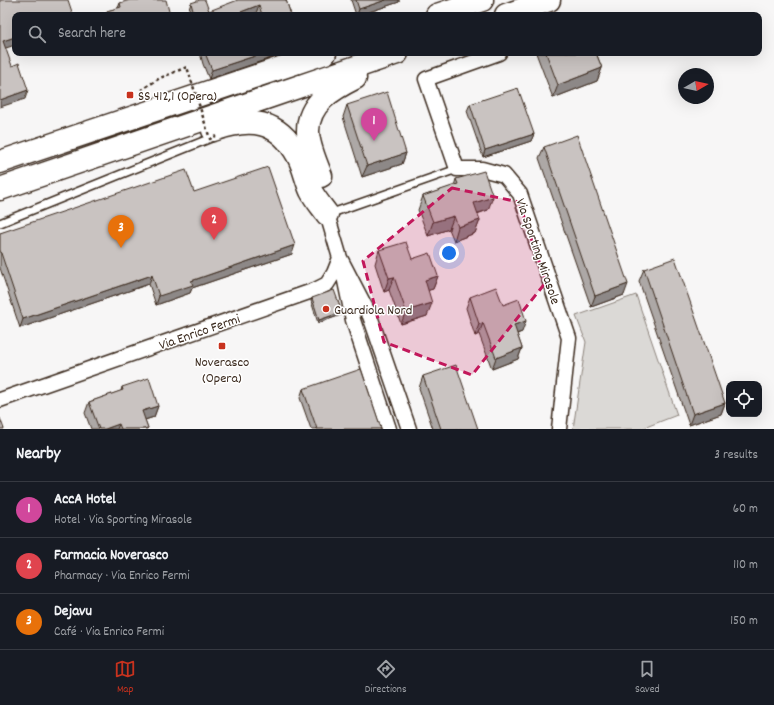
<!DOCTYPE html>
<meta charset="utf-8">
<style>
body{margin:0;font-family:Dekko,sans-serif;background:#20242c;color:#f1f3f6}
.controls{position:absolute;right:12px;bottom:12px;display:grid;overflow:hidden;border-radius:8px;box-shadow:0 4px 16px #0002}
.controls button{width:36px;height:36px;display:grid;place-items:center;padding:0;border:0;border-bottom:1px solid #363941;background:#171b24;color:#f1f3f6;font:20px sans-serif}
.compass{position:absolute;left:678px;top:68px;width:36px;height:36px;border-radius:50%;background:#171b24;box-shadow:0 4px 16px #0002;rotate:81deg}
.you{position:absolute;left:449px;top:253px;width:14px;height:14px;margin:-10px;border:3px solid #fff;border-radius:50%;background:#1a73e8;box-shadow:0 0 0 6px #1a73e833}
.badge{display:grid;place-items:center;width:26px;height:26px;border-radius:50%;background:#c8321e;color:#fff;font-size:13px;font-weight:700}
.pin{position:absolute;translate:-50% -33px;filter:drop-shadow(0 1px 2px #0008)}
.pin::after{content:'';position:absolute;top:21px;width:14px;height:12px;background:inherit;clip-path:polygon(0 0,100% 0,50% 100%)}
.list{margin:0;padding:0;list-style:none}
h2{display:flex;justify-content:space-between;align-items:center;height:52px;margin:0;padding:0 16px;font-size:17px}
h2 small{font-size:13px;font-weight:400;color:#9ea1a6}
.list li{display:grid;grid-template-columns:26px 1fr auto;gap:12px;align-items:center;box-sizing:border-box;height:56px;padding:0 16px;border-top:1px solid #363941}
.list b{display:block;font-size:15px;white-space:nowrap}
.list p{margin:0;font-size:13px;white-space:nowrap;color:#9ea1a6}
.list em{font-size:13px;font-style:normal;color:#9ea1a6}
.icon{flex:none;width:22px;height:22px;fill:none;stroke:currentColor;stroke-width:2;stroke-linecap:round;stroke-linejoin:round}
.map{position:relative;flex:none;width:774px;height:429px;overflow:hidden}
.search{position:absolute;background:#171b24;box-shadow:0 4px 16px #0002;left:12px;right:12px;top:12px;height:44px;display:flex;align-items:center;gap:10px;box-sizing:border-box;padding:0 14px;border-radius:8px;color:#9ea1a6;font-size:15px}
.sheet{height:220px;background:#171b24}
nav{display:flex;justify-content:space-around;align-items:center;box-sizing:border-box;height:56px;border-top:1px solid #363941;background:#171b24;font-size:11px;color:#9ea1a6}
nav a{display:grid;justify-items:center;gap:2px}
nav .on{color:#c8321e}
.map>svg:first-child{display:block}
.green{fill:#dbd9d6;stroke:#8b827a}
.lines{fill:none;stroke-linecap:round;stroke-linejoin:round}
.lane-casing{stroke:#3b2a1e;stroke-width:10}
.street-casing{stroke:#3b2a1e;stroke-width:17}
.primary-casing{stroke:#3b2a1e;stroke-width:25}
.lane{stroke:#fff;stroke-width:7}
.street{stroke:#fff;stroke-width:14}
.primary{stroke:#fff;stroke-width:22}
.path-bridge{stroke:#3b2a1e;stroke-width:2.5;stroke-dasharray:3 3;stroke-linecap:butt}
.wall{fill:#ada8a6;stroke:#3b2a1e}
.shaded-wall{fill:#8d8887;stroke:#3b2a1e}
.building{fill:#c9c3c1;stroke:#3b2a1e}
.marked{fill:#c2185b;fill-opacity:0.2;stroke:#c2185b;stroke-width:3;stroke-dasharray:8 5;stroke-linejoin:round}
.poi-dot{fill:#c8321e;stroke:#fff;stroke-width:1.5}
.labels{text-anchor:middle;stroke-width:3;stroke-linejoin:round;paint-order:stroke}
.poi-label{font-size:14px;fill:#3b2a1e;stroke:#fff;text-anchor:start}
.street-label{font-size:14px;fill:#3b2a1e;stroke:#fff}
</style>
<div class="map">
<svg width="774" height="429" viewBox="0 0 774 429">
<rect width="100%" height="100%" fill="#f7f6f6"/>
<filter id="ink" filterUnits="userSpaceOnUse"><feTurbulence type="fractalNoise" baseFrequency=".025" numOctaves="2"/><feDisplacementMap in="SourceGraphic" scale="8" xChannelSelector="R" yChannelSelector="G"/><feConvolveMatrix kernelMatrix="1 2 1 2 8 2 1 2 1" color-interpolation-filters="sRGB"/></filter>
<g filter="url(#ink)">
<path class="green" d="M636 295 677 415 641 429H573L586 342 576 316Z"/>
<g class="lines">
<defs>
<path id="lane" d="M329 214 457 169
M0 223 216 136"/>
<path id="street" d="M499 53 426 79 457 169H482L504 175 520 194 569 338 559 429
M340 258 370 316 409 429
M344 276 353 320 389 429
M0 400 315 290 327 284 334 273 340 258 327 214"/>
<path id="primary" d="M437 15 482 0
M506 15 549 0
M213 130C250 117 278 119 298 156 304 167 306 180 311 191 315 199 322 207 327 214
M0 162 325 53
M321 176C316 162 308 146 308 131 308 103 333 89 355 78
M0 189 397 53"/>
</defs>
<use href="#lane" class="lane-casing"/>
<use href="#street" class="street-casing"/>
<use href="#primary" class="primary-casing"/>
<use href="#lane" class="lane"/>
<use href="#street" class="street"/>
<use href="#primary" class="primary"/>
<path class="path-bridge" d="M141 90 160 78 187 67 210 139 216 136"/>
</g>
<path class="wall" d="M286 0 291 15H256V13L252 15H189L188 12 191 3 209 11Z
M351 0H399V2L360 15H356Z
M120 3 170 15H106L107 11 118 8Z
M200 53H286L209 79 203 64Z
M536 53H596L602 68 597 81 553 98Z
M470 104 534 134 531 141 483 157 467 111Z
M347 105 406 153 402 164 362 177 343 117Z
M544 147 624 295 591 307 539 158Z
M456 179 488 210 477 214 480 220 475 233 454 241 449 229 428 236 418 210 423 196 454 186Z
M194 192 292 254 192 288 190 293 156 305 149 284 20 328 0 268V233Z
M379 250 412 259 438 276 433 289 428 290 427 316 401 324 389 290 384 292 375 264Z
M644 269 725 403 721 414 689 425 639 281Z
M470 297 503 305 522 332 517 334 522 348 518 359 492 369 479 334 475 336 466 308Z
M312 298 342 312 341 315 318 323 311 301Z
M423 376 478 429H433L419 388Z
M122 387 158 406 154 417 145 420 148 428 147 429H91L85 413 89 402 121 391Z
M303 389 381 429H311L300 398Z"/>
<path class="shaded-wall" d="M386 0H399V2L360 15H357L359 9Z
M259 5 256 13 252 15H233Z
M15 37V45L0 50 3 41Z
M264 53H286L209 79 212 70Z
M602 68 597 81 553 98 558 85Z
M28 90 25 99 0 107V100Z
M534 134 531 141 483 157 485 150Z
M406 153 402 164 362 177 367 166Z
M493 197 488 210 469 216 474 203Z
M454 216 449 229 428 236 433 222Z
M480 220 475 233 454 241 458 227Z
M295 245 292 254 192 288 190 293 156 305 159 296 191 281Z
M152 275 149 284 20 328 23 319Z
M438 276 433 289 420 293 425 280Z
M394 277 389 290 384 292 389 278Z
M628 284 624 295 591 307 595 296Z
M432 303 427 316 401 324 406 311Z
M342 312 341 315 318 323 319 320Z
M526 321 522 332 510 336 514 325Z
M483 323 479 334 475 336 479 324Z
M522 348 518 359 492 369 496 358Z
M725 403 721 414 689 425 693 414Z
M158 406 154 417 138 422 142 411Z
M119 424 117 429H105Z"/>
<path class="building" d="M0 0H68L73 15H15V37L3 41 12 66 19 63 28 90 0 100Z
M130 0H166L170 15H108L107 11 121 7 120 3Z
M200 0H205L209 11 238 0H286L291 15H262L259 5 233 15H194L191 3Z
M356 0H386L359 9Z
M205 53H264L212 70Z
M546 53H596L602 68 558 85Z
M518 88 534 134 485 150 470 104Z
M387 92 406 153 367 166 347 105Z
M577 135 628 284 595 296 544 147Z
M268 167 295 245 191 281 193 285 159 296 152 275 23 319 0 250V233L186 170 194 192Z
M484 171 493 197 474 203 480 220 458 227 454 216 433 222 423 196 458 184 456 179Z
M406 242 412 259 430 253 438 276 425 280 432 303 406 311 394 277 389 278 379 250Z
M675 258 725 403 693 414 644 269Z
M496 287 503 305 519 299 526 321 514 325 522 348 496 358 483 323 479 324 470 297Z
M334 290 342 312 319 320 312 298Z
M456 365 478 429H441L423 376Z
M361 369 381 428 380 429H317L303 389Z
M149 378 158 406 142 411 148 428 143 429H121L119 424 105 429H99L89 402 123 390 122 387Z
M0 418 4 429H0Z"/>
</g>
<path class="marked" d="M452 188 519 202 546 282 472 375 384 342 363 261Z"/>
<g class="poi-dot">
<rect x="126" y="91" width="8" height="8" rx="2"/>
<circle cx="326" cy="309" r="4"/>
<rect x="218" y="342" width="8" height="8" rx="2"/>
</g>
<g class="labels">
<g class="poi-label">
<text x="138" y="100">SS 412,1 (Opera)</text>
<text x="334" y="314">Guardiola Nord</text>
<text x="222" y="366" text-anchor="middle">Noverasco<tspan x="222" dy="16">(Opera)</tspan></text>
</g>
<g class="street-label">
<text transform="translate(539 251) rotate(71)" y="5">Via Sporting Mirasole</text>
<text transform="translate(199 331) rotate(-19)" y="5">Via Enrico Fermi</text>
</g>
</g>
</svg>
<div class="controls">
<button><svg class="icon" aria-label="locate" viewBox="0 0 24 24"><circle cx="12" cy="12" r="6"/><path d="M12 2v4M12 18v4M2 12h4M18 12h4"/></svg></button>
</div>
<svg class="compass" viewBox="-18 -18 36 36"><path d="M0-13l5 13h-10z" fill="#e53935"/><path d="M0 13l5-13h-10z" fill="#9ea1a6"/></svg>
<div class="you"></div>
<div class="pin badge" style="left:374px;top:141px;background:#d1479c">1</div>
<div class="pin badge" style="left:214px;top:240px;background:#e0444e">2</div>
<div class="pin badge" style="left:121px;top:248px;background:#e8710a">3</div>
<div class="search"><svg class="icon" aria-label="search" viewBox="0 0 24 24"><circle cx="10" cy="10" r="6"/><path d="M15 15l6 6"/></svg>Search here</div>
</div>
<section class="sheet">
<h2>Nearby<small>3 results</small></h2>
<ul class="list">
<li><span class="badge" style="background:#d1479c">1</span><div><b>AccA Hotel</b><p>Hotel · Via Sporting Mirasole</p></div><em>60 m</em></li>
<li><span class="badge" style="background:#e0444e">2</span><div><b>Farmacia Noverasco</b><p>Pharmacy · Via Enrico Fermi</p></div><em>110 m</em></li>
<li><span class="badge" style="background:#e8710a">3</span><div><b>Dejavu</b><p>Café · Via Enrico Fermi</p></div><em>150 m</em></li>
</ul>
</section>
<nav>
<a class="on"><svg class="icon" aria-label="map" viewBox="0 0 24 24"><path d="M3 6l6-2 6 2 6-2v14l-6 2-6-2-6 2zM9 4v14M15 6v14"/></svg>Map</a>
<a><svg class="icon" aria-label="directions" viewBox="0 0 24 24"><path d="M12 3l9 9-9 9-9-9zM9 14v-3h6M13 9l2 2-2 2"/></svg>Directions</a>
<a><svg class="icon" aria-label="saved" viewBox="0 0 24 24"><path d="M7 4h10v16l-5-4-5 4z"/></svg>Saved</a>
</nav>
